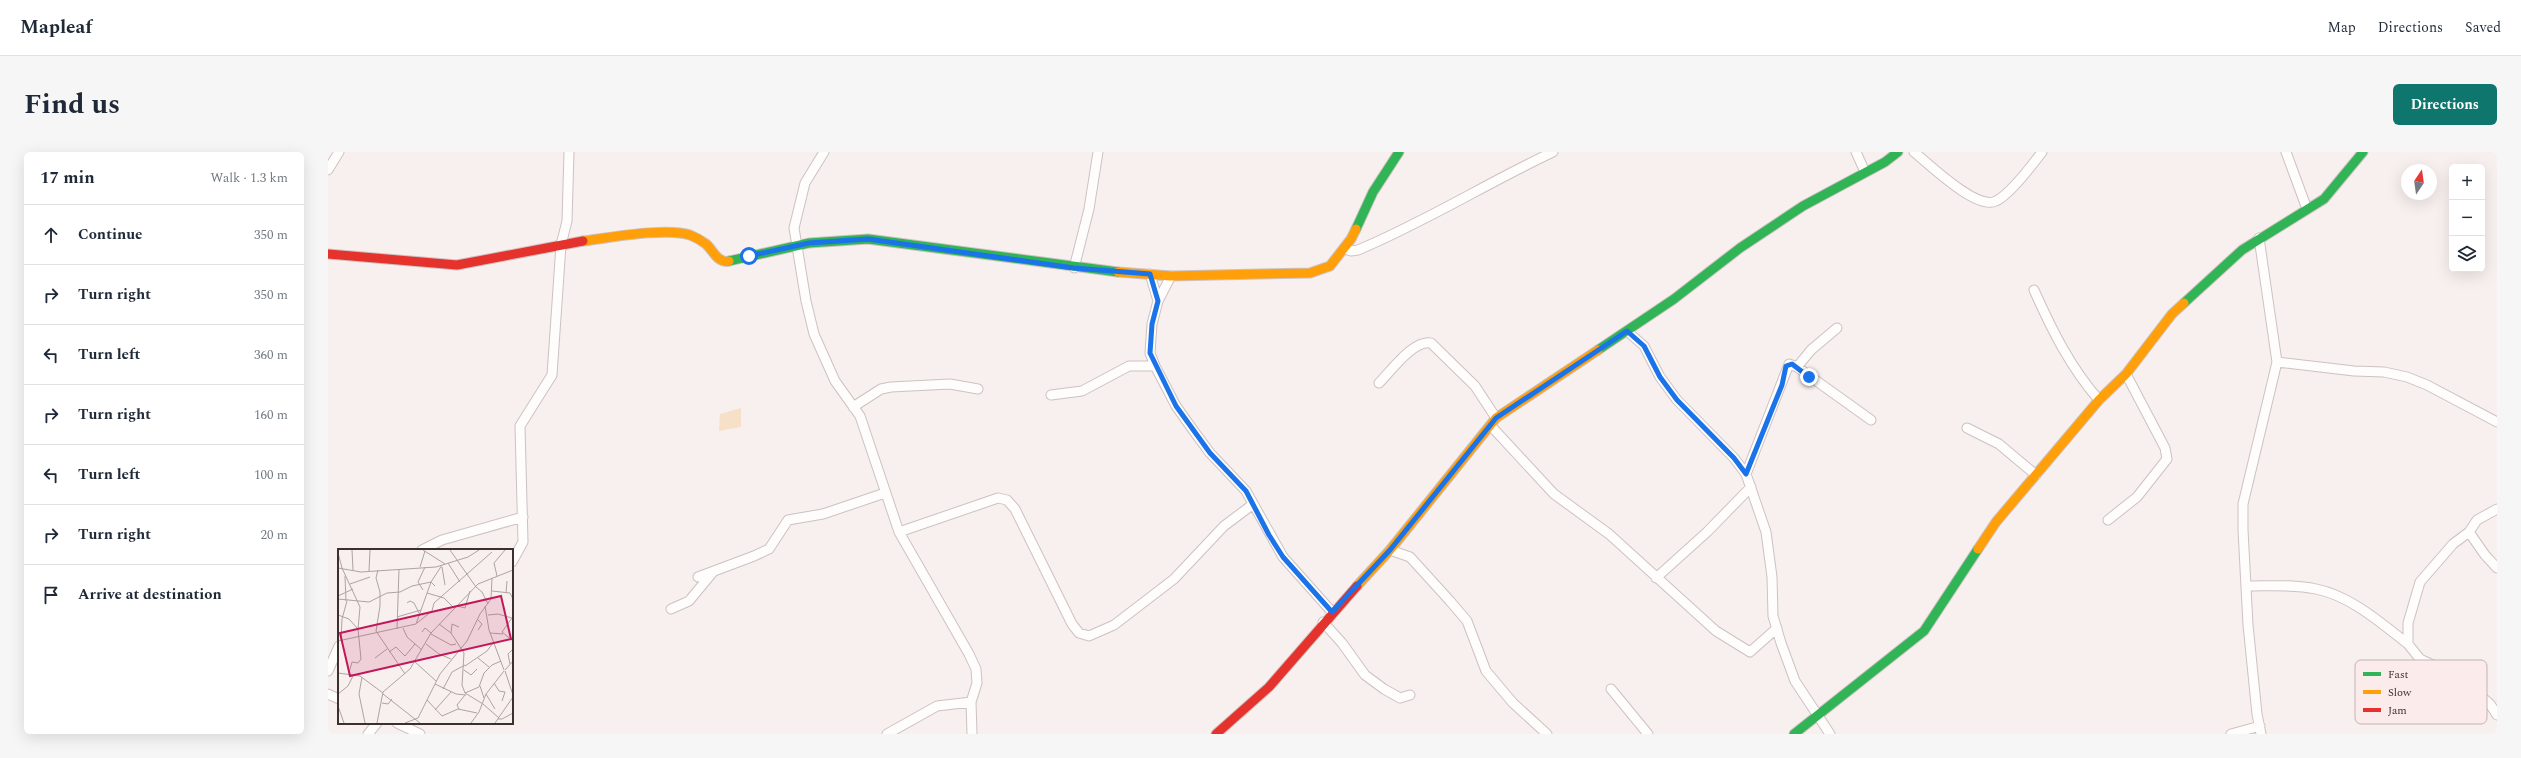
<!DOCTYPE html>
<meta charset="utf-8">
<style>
body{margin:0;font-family:Spectral,serif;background:#f6f6f7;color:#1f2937}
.controls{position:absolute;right:12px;top:12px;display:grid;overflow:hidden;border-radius:6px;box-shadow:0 4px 16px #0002}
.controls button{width:36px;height:36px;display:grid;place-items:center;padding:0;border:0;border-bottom:1px solid #e0e1e3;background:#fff;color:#1f2937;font:20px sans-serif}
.compass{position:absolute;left:2073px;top:12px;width:36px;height:36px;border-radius:50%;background:#fff;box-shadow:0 4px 16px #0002;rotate:13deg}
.stop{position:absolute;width:12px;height:12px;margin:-9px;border:3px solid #1a73e8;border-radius:50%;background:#fff}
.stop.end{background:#1a73e8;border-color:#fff;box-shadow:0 1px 4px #0008}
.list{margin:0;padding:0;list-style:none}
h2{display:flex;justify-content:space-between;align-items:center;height:52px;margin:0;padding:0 16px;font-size:17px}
h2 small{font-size:13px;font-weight:400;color:#747a83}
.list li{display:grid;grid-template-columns:26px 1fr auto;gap:12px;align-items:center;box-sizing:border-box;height:60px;padding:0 16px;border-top:1px solid #e0e1e3}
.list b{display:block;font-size:15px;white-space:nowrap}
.list em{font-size:13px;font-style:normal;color:#747a83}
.icon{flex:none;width:22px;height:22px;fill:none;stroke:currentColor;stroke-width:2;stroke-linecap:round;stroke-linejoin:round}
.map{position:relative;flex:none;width:2169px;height:582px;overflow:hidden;border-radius:6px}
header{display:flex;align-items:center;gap:24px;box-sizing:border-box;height:56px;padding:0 20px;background:#fff;border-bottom:1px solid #e0e1e3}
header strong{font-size:19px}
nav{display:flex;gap:22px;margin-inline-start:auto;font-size:14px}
.intro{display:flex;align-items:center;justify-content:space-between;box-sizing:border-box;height:96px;padding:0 24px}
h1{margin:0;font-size:28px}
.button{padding:10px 18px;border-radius:6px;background:#0f766e;color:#fff;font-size:14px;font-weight:700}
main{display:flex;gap:24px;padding:0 24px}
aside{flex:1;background:#fff;border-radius:6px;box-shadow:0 4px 16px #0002}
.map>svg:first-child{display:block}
.green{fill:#f6e0c8}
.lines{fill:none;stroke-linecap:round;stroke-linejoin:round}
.street-casing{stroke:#ccc2c1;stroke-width:11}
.fast-casing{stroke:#ccc2c1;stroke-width:11}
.slow-casing{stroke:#ccc2c1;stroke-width:11}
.jam-casing{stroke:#ccc2c1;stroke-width:11}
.street{stroke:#fefdfc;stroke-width:9}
.fast{stroke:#30b455;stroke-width:9}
.slow{stroke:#ff9f0a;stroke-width:9}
.jam{stroke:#e5322d;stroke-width:9}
.route{stroke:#1a73e8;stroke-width:5}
.inset-road{fill:none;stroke:#ada3a1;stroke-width:1}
.view{fill:#c2185b;fill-opacity:0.15;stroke:#c2185b;stroke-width:2}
.inset-edge{fill:none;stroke:#3d2f2e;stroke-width:2}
.key{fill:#fbeceb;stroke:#c2b3b2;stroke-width:1}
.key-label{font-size:11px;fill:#3d2f2e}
</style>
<header>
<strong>Mapleaf</strong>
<nav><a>Map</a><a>Directions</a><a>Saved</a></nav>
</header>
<div class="intro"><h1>Find us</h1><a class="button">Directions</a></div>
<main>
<aside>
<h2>17 min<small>Walk · 1.3 km</small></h2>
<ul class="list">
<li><svg class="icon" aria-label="ahead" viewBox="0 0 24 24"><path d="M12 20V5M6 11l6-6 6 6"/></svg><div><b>Continue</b></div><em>350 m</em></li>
<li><svg class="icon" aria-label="right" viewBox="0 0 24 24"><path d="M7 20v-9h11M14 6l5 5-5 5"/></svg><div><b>Turn right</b></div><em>350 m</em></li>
<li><svg class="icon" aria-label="left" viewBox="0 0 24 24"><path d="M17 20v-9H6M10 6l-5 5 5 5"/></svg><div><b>Turn left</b></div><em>360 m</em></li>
<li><svg class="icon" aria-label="right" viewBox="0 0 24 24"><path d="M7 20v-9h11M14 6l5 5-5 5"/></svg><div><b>Turn right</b></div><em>160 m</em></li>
<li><svg class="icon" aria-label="left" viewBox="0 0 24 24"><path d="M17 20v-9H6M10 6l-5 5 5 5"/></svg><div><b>Turn left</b></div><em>100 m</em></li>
<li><svg class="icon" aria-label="right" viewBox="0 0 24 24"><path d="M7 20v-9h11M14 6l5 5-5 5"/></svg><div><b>Turn right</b></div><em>20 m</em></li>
<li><svg class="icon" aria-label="arrive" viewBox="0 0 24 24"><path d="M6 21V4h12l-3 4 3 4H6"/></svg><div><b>Arrive at destination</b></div></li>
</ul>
</aside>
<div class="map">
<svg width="2169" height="582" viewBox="0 0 2169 582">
<rect width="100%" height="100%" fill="#f8f0ee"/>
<path class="green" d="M413 256V275L391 279 392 262Z"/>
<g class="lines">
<defs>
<path id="street" d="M496 0 477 31 466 76 478 149 486 182 507 229 532 264 571 380 641 502 648 517 649 531 643 550 644 582
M1528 0 1537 20
M1586 0C1601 12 1649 59 1668 49 1681 43 1705 12 1714 0
M1958 0 1979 57
M0 18 11 0
M1931 86 1949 210 1915 352V378L1920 473 1929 562 1933 582
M1016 97 1023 99 1030 98C1097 70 1159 31 1225 0
M746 116 761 57 770 0
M822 122 830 149
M843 124 830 149 824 172 822 201 827 214 848 254 865 278 882 301 918 339 955 405 1004 460
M1706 138C1724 178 1742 215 1771 248
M1299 179 1316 194 1332 225 1349 248 1406 306 1418 322 1438 380 1444 425 1445 464 1453 491 1467 529 1502 582
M1949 210 2026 219 2056 220 2079 225 2099 233 2169 270
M1469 215 1483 198 1509 176
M1051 231C1063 219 1086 187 1103 191L1147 234 1168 266
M723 243 754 239 801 214H827
M525 255 553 237 563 235 622 232 650 237
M1163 274 1226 342 1281 382 1388 479 1422 500 1449 476
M1639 276 1671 292 1708 323
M1418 322 1461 212 1469 215 1543 268
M2169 357 2149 368 2141 380 2125 392 2092 430 2080 471V492L2092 507 2111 516 2145 537 2162 552 2169 563
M1780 368 1809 345 1839 307 1837 296 1798 222
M571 380 670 346 679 348 687 357 744 472 751 481 761 484 786 473 846 427 896 374 924 353
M2141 380 2157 403 2169 416
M94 398 114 388 195 365
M1062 398 1082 405 1122 449 1139 469 1158 519 1185 551 1219 582
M184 410 195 390 192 274 224 223 233 93 239 69 241 0
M370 425 426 404 441 397 460 368 495 362 557 341
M1328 426 1379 380 1423 335
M1918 434C1941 434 1965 432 1988 437 2023 444 2053 471 2080 492
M343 457 361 449 385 420
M995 470 1014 491 1037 523 1056 537 1072 546 1082 543
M0 519 11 494
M1283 537 1320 582
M0 542 11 547
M69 571 92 582
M40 582 49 571
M559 582 609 554 643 550
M1903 582 1932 574"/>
<path id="fast" d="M1028 77 1045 40 1071 0
M401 109 481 91 540 87 790 120
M1856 151 1914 98 1996 47 2035 0
M1270 198 1346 147 1412 96 1475 54 1557 10 1570 0
M1466 582 1596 479 1650 397"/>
<path id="slow" d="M255 89C280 86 339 75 362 83 367 85 374 89 378 92 385 98 390 112 401 109
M790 120 843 124 982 121 1002 114 1023 87 1028 77
M1650 397 1668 370 1771 248 1798 222 1844 162 1856 151
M1029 434 1062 398 1168 266 1270 198"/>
<path id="jam" d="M0 102 129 113 255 89
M888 582 941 535 1029 434"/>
</defs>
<use href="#street" class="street-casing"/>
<use href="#fast" class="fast-casing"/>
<use href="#slow" class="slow-casing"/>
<use href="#jam" class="jam-casing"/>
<use href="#street" class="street"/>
<use href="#fast" class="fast"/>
<use href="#slow" class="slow"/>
<use href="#jam" class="jam"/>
</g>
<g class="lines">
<path class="route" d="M421 104 481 91 540 87 746 116 822 122 830 149 824 172 822 201 848 254 882 301 918 339 941 383 955 405 1004 460 1062 398 1168 266 1299 179 1316 194 1332 225 1349 248 1406 306 1418 322 1454 233 1458 214 1464 212 1481 225"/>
</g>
<g transform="translate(10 397)">
<rect width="175" height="175" fill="#f8f0ee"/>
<path class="inset-road" d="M14 1 15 21M85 1 107 15M112 1 138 38 144 43 150 55M0 4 4 19M110 14 122 33M82 18 87 2M104 18 107 36M0 19 23 23 98 18 130 8 141 1M4 19 22 58 20 80 23 110 20 114 14 113 11 124M40 21 38 29 42 43V57L38 82 67 125M31 22 32 1M7 27 8 52M159 27 156 14 167 1M12 35 32 28M85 41 80 33 87 18M154 42 172 44 175 50M89 44 106 49 116 59M168 44 169 32M0 47 15 40M0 50 31 53 49 44 62 43 74 37 93 33 97 37M69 54 72 52 76 54 81 64M119 57 127 59 132 42M147 57 151 81 166 121M0 66 11 70 20 80M150 66 160 65 174 69M59 68 83 61M174 69 164 83 175 92M139 70 144 75 140 81M79 74 94 62 96 54 154 3M101 75 113 84 126 104 124 136 127 144 145 155 161 169M65 79 69 88 84 101M59 80 61 20M84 83 87 79 93 84M113 84 114 75 121 78M152 84 165 85M93 85 113 96 118 95M0 92 78 75 93 33 104 16M3 92 4 70 9 52M88 95 101 105 113 110M51 103 58 98 67 107 77 95M37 109 49 100M140 109 151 118M77 113 98 132M172 115 170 105 175 100M127 117 149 102 155 94M126 121 133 126 139 120M167 121 175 112M167 122 175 146M0 124 22 127 45 144M24 128 21 145 27 174M156 134 161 142 167 143 164 152M97 135 118 145 128 146M142 137 146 149M105 140 114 123 127 116M127 144 141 138 146 124 154 116 163 112M0 145 10 137 16 125M45 145 82 174M148 145 157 160M89 151 104 167 120 160 139 164M44 154 50 155 54 150M0 157 6 174M121 160 119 156 127 146M97 161 113 143M160 170H164L175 164M39 174 45 143 72 120 93 84 140 35 175 21M67 174 80 169 102 125 129 92 142 65 153 50 154 29M133 174 141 163 148 145 166 122M157 174 175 148"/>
<path class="view" d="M163 47 173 90 12 127 2 84Z"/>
<rect width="175" height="175" class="inset-edge"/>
</g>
<rect x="2027" y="508" width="132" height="64" rx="6" class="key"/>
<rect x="2035" y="520" width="18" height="4" fill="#30b455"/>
<rect x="2035" y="538" width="18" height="4" fill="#ff9f0a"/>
<rect x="2035" y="556" width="18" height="4" fill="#e5322d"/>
<g class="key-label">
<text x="2060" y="526">Fast</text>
<text x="2060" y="544">Slow</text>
<text x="2060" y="562">Jam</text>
</g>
</svg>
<div class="controls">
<button>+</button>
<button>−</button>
<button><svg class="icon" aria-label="layers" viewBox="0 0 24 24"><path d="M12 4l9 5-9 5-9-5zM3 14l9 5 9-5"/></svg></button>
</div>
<svg class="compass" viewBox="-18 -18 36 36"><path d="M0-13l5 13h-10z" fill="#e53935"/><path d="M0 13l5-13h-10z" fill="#747a83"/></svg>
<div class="stop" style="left:421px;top:104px"></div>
<div class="stop end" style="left:1481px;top:225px"></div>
</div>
</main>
